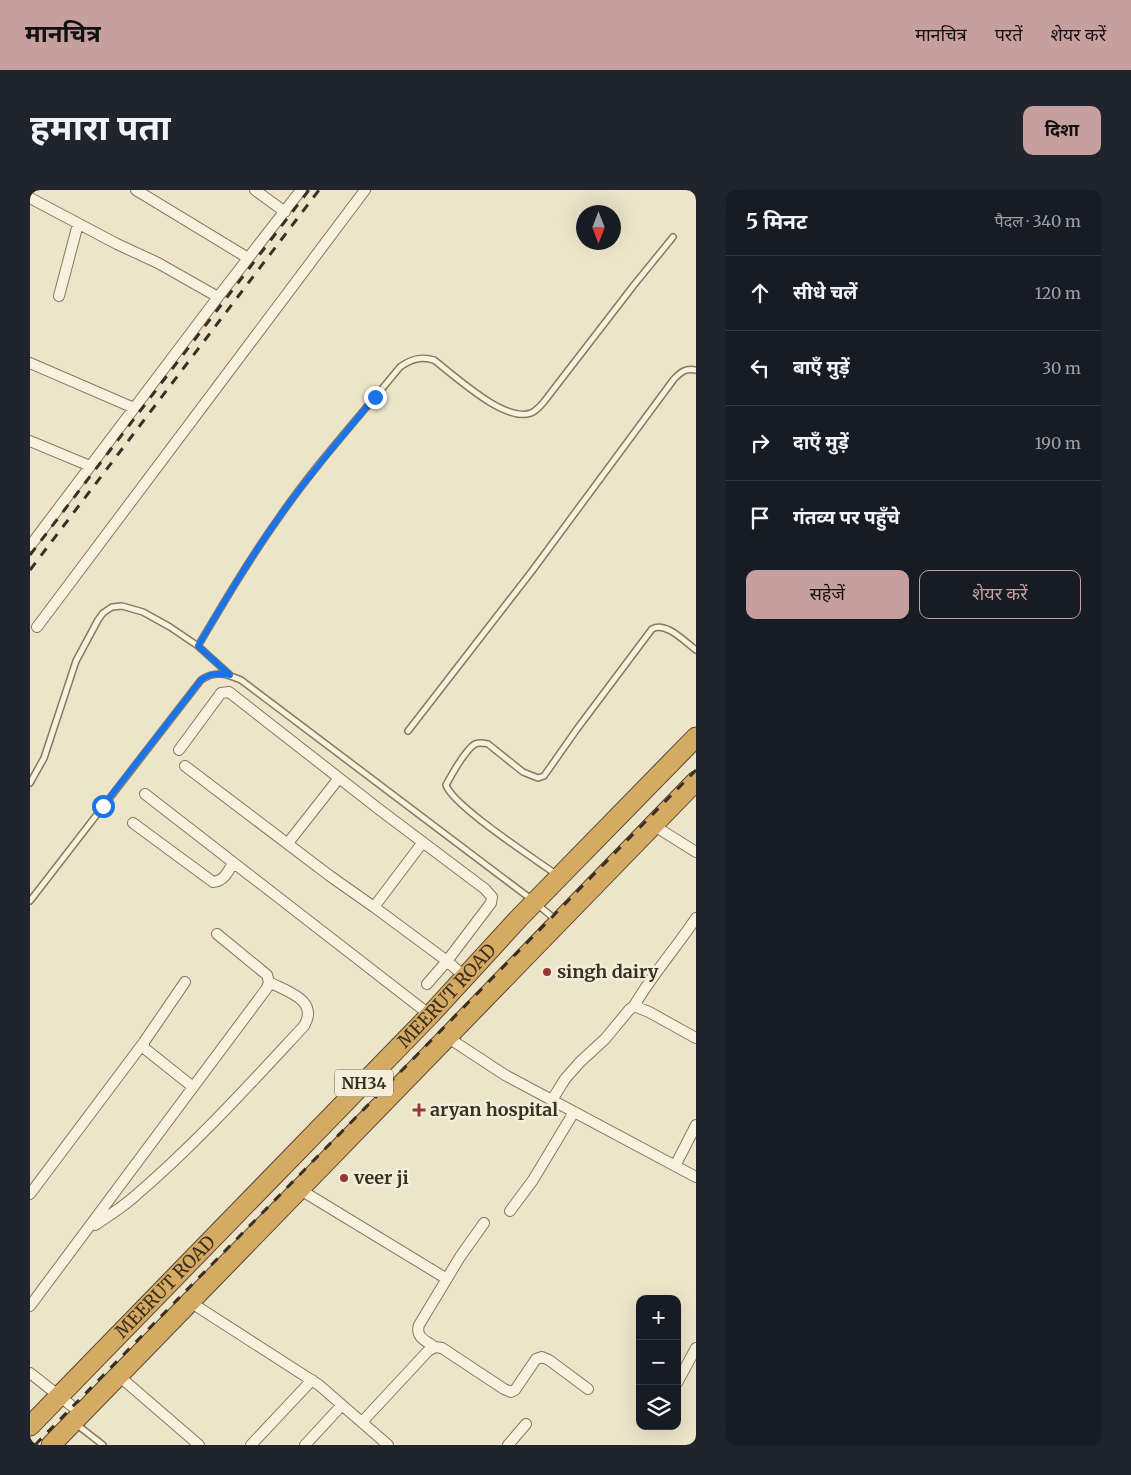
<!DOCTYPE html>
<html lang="hi">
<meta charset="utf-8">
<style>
body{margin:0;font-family:Merriweather,"Noto Sans Devanagari",serif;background:#20242c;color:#f1f3f6}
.controls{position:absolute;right:15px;bottom:15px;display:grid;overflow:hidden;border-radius:10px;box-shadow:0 5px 20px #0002}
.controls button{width:45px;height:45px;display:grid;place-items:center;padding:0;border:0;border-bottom:1px solid #363941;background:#171b24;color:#f1f3f6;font:25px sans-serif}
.compass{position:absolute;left:546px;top:15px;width:45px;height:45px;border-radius:50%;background:#171b24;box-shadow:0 5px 20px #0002;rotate:180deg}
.stop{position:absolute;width:15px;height:15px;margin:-11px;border:4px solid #1a73e8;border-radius:50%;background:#fff}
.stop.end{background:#1a73e8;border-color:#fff;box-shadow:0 1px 5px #0008}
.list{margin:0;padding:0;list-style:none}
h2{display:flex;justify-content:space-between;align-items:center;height:65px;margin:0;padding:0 20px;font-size:21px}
h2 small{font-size:16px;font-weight:400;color:#9ea1a6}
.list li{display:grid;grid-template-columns:32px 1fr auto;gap:15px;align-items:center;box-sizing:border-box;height:75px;padding:0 20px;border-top:1px solid #363941}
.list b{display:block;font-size:19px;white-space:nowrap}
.list em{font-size:16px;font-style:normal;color:#9ea1a6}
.actions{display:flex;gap:10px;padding:15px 20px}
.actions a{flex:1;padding:11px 0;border:1px solid #c79f9e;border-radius:10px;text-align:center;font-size:18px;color:#c79f9e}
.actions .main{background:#c79f9e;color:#111}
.icon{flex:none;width:28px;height:28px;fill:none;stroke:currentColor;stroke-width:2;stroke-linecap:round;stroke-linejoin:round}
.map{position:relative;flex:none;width:666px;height:1255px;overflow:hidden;border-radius:10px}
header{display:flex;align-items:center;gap:30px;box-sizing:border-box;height:70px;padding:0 25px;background:#c79f9e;color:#111}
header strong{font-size:24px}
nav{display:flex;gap:28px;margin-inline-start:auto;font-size:18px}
.intro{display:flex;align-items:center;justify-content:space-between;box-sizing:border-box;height:120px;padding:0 30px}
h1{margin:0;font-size:35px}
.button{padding:12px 22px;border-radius:10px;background:#c79f9e;color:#111;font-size:18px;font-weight:700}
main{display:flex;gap:30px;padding:0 30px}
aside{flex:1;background:#171b24;border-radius:10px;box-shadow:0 5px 20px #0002}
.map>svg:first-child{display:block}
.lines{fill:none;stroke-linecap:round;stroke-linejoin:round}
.lane-casing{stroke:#88785f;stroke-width:8}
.street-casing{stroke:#88785f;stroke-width:12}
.highway-casing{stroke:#574633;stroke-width:21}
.lane{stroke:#f7f1dd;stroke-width:5}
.street{stroke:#f7f1dd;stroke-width:10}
.highway{stroke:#d5aa62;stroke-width:19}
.rail{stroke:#3a2f22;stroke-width:3;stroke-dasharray:9 9;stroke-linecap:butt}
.route{stroke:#1a73e8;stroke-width:6}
.poi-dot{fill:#943833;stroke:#f4eed9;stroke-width:2}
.labels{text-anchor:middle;stroke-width:5;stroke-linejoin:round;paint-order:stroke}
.shield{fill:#f4eed9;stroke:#726859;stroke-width:1}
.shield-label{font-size:16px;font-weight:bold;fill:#3a2f22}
.poi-label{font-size:18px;font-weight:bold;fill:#3a2f22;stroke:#f4eed9;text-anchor:start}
.street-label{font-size:18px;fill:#3a2f22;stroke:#f4eed9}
</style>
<header>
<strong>मानचित्र</strong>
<nav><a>मानचित्र</a><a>परतें</a><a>शेयर करें</a></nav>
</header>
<div class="intro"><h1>हमारा पता</h1><a class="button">दिशा</a></div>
<main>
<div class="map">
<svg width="666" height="1255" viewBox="0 0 666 1255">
<rect width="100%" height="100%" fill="#ede5ca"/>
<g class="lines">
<defs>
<path id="lane" d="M168 456C194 412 220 368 250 326 286 274 330 226 370 177 381 169 391 166 404 170 425 186 475 233 501 223 506 221 509 217 513 213L604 95 643 47
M378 541 502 381 644 189C651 182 655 178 666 180
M0 593 14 568 46 471 68 430 73 423 82 417 92 416 113 422 140 437 168 456 200 485
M527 685C505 669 423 616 416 595 422 584 435 560 445 554 450 552 453 553 458 554L493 582 508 588 514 586 547 539 622 439C636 431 655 452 666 460
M0 711 171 490C185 480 197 484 211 490L501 709
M508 715 526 730
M46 1234 73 1255"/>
<path id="street" d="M106 0 218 68
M225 0 255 22
M0 8 87 54 128 73 188 107
M29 106 48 34
M0 173 104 218
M0 251 60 276
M0 356 188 107 271 0
M7 437 335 0
M149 560 191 503 199 502 350 620 455 699 462 707 461 713 417 771 435 787
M155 576 300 686 344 717 417 771 397 794
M115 604 400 825
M103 633 183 692C194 691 198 682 203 673
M623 635 666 662
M258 653 309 588
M344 717 393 652
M155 792 114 852V858L163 897
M604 816C622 785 646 758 666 728
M417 847 475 885 666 987
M522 910 535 889 550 872 575 849 599 820 604 816 619 822 666 848
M645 976 666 935
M269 999 417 1089
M0 1004 114 852
M480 1021 503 990 544 922
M65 1035C78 1026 93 1017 105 1006 166 954 220 894 274 836 289 810 258 802 239 792
M160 1112 289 1195 358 1255
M0 1116 237 798 239 792 237 785 187 744
M405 1157C396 1151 385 1147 389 1135L430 1067 454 1033
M0 1183 52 1224
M89 1186 169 1255
M647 1193 666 1158
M332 1232 398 1161 405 1157 412 1158 474 1199 481 1202 485 1200 506 1169 512 1167 519 1170 558 1199
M221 1255 282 1190
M275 1255 312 1215
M478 1255 496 1234"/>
<g id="highway">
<path id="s1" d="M0 1236 400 825 490 727 666 547"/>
<path d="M21 1255 666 591"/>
</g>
</defs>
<use href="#lane" class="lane-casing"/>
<use href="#street" class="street-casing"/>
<use href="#highway" class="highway-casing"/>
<use href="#lane" class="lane"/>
<use href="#street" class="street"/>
<use href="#highway" class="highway"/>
<path class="rail" d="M0 365 279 0
M0 380 289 0
M5 1255 666 580"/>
</g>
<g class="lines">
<path class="route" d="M73 616 171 490C181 483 188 483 200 485L168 456C194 412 220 368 250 326 279 284 313 246 345 207"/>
</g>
<g class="poi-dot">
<circle cx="517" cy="782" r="5"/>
<path d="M386.5 912.5h5v5h5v5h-5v5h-5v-5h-5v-5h5z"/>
<circle cx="314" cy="988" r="5"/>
</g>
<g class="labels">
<rect class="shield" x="305" y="879.5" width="58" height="27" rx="4"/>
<g class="shield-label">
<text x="334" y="899">NH34</text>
</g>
<g class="poi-label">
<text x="527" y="788">singh dairy</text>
<text x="400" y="926">aryan hospital</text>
<text x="324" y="994">veer ji</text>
</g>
<g class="street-label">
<text dy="6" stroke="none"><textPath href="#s1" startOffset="599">MEERUT ROAD</textPath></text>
<text dy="6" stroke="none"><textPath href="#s1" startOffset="194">MEERUT ROAD</textPath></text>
</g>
</g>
</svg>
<div class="controls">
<button>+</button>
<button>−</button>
<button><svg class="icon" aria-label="layers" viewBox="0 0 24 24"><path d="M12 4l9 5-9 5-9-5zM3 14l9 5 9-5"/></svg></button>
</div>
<svg class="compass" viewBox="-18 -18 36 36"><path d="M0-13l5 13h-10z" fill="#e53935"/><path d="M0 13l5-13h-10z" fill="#9ea1a6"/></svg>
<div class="stop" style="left:73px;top:616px"></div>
<div class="stop end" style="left:345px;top:207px"></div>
</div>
<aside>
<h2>5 मिनट<small>पैदल · 340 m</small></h2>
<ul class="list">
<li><svg class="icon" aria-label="ahead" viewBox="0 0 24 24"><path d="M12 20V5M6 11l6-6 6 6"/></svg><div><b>सीधे चलें</b></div><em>120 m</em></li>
<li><svg class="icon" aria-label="left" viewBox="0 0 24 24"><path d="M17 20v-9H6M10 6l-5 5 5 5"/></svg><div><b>बाएँ मुड़ें</b></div><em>30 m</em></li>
<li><svg class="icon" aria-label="right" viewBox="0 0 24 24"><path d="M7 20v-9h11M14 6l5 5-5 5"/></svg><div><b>दाएँ मुड़ें</b></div><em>190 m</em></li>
<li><svg class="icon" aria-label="arrive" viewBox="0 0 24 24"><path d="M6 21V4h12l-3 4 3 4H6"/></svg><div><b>गंतव्य पर पहुँचे</b></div></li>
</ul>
<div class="actions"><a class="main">सहेजें</a><a>शेयर करें</a></div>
</aside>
</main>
